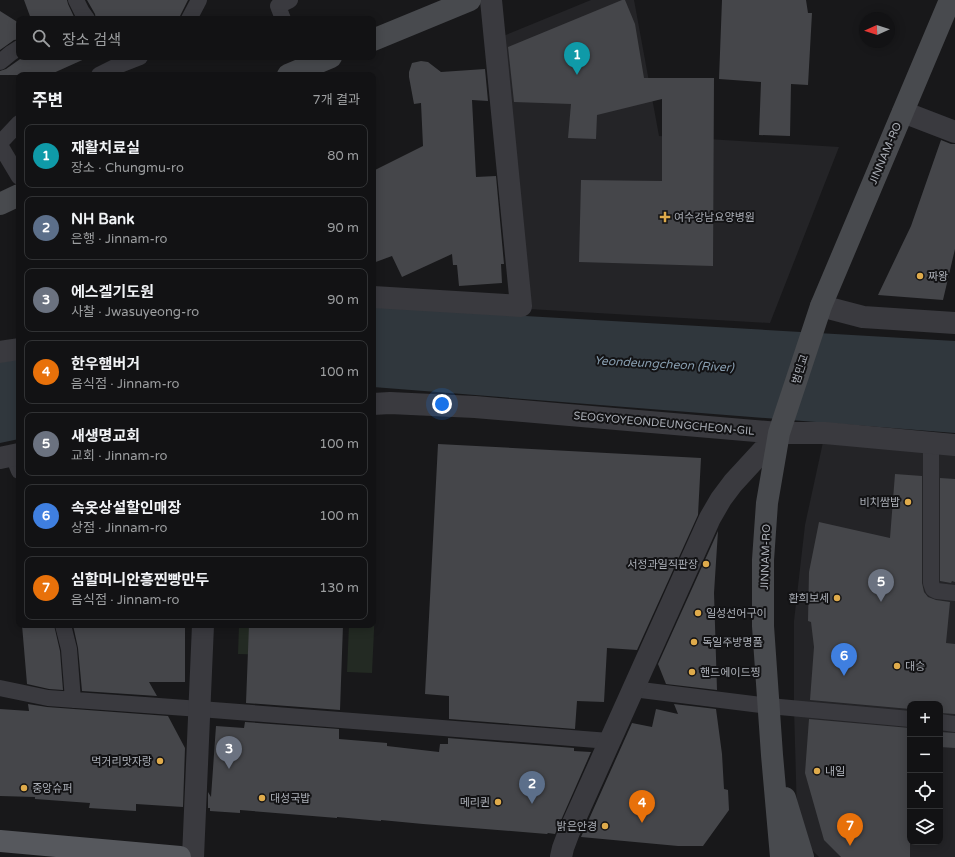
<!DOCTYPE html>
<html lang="ko">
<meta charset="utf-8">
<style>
body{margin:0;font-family:"Varela Round","Noto Sans KR",sans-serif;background:#1f2022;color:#f1f3f6}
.controls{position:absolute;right:12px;bottom:12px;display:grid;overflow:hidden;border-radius:8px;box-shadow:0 2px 10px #0003}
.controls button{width:36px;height:36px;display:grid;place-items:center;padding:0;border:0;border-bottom:1px solid #313234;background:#121214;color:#f1f3f6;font:20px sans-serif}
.compass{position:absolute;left:859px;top:12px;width:36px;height:36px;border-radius:50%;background:#121214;box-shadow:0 2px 10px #0003;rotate:267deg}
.you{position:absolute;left:442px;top:404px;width:14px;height:14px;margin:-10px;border:3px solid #fff;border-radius:50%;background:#1a73e8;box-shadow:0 0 0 6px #1a73e833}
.badge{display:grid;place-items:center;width:26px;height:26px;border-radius:50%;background:#dfab4b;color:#fff;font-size:13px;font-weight:700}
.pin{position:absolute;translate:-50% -33px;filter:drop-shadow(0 1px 2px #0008)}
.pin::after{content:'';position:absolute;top:21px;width:14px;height:12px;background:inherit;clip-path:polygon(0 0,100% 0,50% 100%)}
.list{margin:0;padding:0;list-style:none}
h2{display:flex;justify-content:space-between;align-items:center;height:52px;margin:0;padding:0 16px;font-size:17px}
h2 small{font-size:13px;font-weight:400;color:#9c9ea0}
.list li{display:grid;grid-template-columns:26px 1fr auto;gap:12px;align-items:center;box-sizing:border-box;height:64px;margin:0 8px 8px;padding:0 8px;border:1px solid #313234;border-radius:8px}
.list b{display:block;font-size:15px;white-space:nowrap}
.list p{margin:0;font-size:13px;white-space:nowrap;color:#9c9ea0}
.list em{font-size:13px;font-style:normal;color:#9c9ea0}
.icon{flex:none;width:22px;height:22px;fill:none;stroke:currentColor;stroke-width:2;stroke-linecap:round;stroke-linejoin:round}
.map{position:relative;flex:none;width:955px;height:857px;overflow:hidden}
.search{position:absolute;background:#121214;box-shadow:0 2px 10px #0003;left:16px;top:16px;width:360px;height:44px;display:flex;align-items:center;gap:10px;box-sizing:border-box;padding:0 14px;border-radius:8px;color:#9c9ea0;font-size:15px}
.panel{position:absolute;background:#121214;box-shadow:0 2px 10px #0003;left:16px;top:72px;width:360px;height:556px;border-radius:8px}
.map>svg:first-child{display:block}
.built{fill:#242427;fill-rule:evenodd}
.green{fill:#232a23}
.water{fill:#30373d}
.building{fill:#45464a}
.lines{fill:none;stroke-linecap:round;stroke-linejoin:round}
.lane{stroke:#3a3a3f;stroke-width:16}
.street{stroke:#3a3a3f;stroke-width:22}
.secondary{stroke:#484a4e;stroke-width:22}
.primary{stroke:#56585d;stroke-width:22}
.poi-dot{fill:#dfab4b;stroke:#131315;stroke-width:1.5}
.labels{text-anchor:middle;stroke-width:4;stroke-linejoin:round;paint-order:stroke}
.street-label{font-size:11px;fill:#acb0b8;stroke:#131315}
.poi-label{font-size:11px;fill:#acb0b8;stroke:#131315;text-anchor:start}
.water-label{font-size:12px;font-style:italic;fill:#879daf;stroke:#131315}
</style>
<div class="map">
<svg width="955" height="857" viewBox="0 0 955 857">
<rect width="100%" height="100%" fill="#18181a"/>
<path class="built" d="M591 0H634L659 136 839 147 770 323 529 309 501 37Z
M825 433 955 434V857H819L811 849 797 814 794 708V621L805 525ZM910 704H940V842H910Z"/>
<path class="green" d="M373 608 375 609 372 673 347 672 349 625H373Z
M239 625H277L276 655 238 654Z"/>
<path class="water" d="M373 307 955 341V433L373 387Z
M19 356V439L0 443V360Z"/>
<path class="building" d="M24 0H67L68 4 75 19H31Z
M87 0H188L180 16 173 19H96L95 14Z
M622 0H625L635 24 644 78H714L713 266 579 262 581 180 662 181V99L597 115 596 139 568 138 571 104 514 102 508 47Z
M722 0H806L808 13H812L808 85 791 84 790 136 759 135 761 82 719 79Z
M0 11 19 23V39L14 40 0 50Z
M23 57H89L49 75H0V71L6 69Z
M421 61 428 62 441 72 485 69 488 101 472 100 476 177 496 176 504 264H501L502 283 459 286 457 265H453L452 254 402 277 392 256 373 263V171L423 146 421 103 414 104 409 77V72L412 63Z
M941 140 951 144H955V249L943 300 878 295 911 226Z
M438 444 701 458 698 515 637 650 607 648 604 702 577 701 575 729 449 719V696L425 694Z
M895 474 922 476V583L924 592 928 597 936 600 950 602 946 643 955 644V714L940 713V704H910V709L810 700 814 647 811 622 808 621 809 572 819 522 890 538Z
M940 478 955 479V582L952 581 951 583 940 581Z
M718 531 714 593 717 690 666 684 658 664Z
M22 625H54L60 651 63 690 49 689 27 684Z
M73 625H185V682H149L157 696 82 691 78 648Z
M249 625H343L340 710 246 703Z
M28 704 47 707 168 716 185 748 183 807 136 804V811L89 808 90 803 35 799V797L0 796V709L29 711Z
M674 704 716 709 722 754 724 789 728 790 729 810 703 846H678L581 837 632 723 652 727 656 709 678 714Z
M809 719 910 728V857H841L824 840 805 773Z
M245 722 339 729V739L387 743V746L439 752 440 744H448V738L574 748V751L591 752 555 834 548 833 547 834 423 824 381 820V821L337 817V818L240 810V813L210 811V808H208V792L211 797 216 726 244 728Z
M940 732 955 733V748L940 747Z"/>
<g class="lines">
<path class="lane" d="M76 0 82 12 87 19
M189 19 199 0
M283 19 278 6 290 0
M0 62 11 53 19 48
M99 75 117 66 140 57
M0 143 19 123
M0 145 19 177
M931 442V583L933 589 937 591 955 593
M13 456 19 471
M63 625 69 649 73 700
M0 688 48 698 200 709 609 741
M633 689 769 706 910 719
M940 722 955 724"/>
<path class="street" d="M903 112 955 132
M373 297 521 306 491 0
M821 306 863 317 955 323
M0 352 19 349
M373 404 390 403 475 407 779 433H825L955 445
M0 458 19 454
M193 857 203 625
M561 857 563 848 569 832 710 518 721 499 733 483 779 433"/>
<path class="secondary" d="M373 40 470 0
M288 75 331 57
M0 204 19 195
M785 798 803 857
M781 857 772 755 763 626V560L767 503 779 433 821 306 950 0"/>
<path class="primary" d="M0 841 180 857"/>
</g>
<g class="poi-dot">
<path d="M663 211h4v4h4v4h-4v4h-4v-4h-4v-4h4z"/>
<circle cx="920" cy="276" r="4"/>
<circle cx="908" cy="502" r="4"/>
<circle cx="706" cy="564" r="4"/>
<circle cx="837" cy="598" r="4"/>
<circle cx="698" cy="613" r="4"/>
<circle cx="694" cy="642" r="4"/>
<circle cx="897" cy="666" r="4"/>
<circle cx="692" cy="672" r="4"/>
<circle cx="160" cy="761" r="4"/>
<circle cx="817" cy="771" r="4"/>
<circle cx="24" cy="788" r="4"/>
<circle cx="262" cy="798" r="4"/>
<circle cx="498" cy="802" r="4"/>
<circle cx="605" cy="826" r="4"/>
</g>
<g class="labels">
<g class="street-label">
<text transform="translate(885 153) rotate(-67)" y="4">JINNAM-RO</text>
<text transform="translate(800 369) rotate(-72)" y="4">범민교</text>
<text transform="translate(664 423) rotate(5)" y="4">SEOGYOYEONDEUNGCHEON-GIL</text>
<text transform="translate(765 557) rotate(-88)" y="4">JINNAM-RO</text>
</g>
<g class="poi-label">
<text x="674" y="221">여수강남요양병원</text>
<text x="928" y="280">짜왕</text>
<text x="900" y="506" text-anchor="end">비치쌈밥</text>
<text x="698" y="568" text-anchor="end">서정과일직판장</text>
<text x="829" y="602" text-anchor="end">환희보세</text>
<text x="706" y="617">일성선어구이</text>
<text x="702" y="646">독일주방명품</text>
<text x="905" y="670">대승</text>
<text x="700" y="676">핸드에이드찡</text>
<text x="152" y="765" text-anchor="end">먹거리맛자랑</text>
<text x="825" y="775">내일</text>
<text x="32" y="792">중앙슈퍼</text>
<text x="270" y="802">대성국밥</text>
<text x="490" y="806" text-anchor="end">메리퀸</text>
<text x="597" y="830" text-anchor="end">밝은안경</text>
</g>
<g class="water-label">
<text transform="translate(664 364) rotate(3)" y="4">Yeondeungcheon (River)</text>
</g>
</g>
</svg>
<div class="controls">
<button>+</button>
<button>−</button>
<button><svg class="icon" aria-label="locate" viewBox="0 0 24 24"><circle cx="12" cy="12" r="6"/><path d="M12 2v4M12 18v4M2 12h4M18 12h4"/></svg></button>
<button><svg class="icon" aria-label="layers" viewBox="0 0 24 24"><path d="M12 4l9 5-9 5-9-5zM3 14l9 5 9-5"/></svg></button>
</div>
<svg class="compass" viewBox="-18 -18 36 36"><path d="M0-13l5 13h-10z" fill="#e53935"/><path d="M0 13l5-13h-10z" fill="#9c9ea0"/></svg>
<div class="you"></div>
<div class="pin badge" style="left:577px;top:75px;background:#0f9aa8">1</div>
<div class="pin badge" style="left:532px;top:804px;background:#5c6f8a">2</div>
<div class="pin badge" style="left:229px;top:769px;background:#6b7280">3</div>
<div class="pin badge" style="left:642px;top:823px;background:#e8710a">4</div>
<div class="pin badge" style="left:881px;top:602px;background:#6b7280">5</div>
<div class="pin badge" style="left:844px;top:676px;background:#3f7fe0">6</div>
<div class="pin badge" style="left:850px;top:846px;background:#e8710a">7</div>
<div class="search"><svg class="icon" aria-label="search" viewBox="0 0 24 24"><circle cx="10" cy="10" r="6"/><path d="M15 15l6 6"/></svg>장소 검색</div>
<section class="panel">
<h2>주변<small>7개 결과</small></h2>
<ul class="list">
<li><span class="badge" style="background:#0f9aa8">1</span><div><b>재활치료실</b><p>장소 · Chungmu-ro</p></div><em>80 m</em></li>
<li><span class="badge" style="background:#5c6f8a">2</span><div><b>NH Bank</b><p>은행 · Jinnam-ro</p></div><em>90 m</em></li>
<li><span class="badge" style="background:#6b7280">3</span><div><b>에스겔기도원</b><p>사찰 · Jwasuyeong-ro</p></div><em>90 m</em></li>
<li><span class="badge" style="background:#e8710a">4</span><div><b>한우햄버거</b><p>음식점 · Jinnam-ro</p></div><em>100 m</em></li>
<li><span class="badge" style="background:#6b7280">5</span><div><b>새생명교회</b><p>교회 · Jinnam-ro</p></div><em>100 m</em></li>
<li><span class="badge" style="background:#3f7fe0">6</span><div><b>속옷상설할인매장</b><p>상점 · Jinnam-ro</p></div><em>100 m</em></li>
<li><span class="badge" style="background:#e8710a">7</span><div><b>심할머니안흥찐빵만두</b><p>음식점 · Jinnam-ro</p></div><em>130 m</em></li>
</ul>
</section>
</div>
